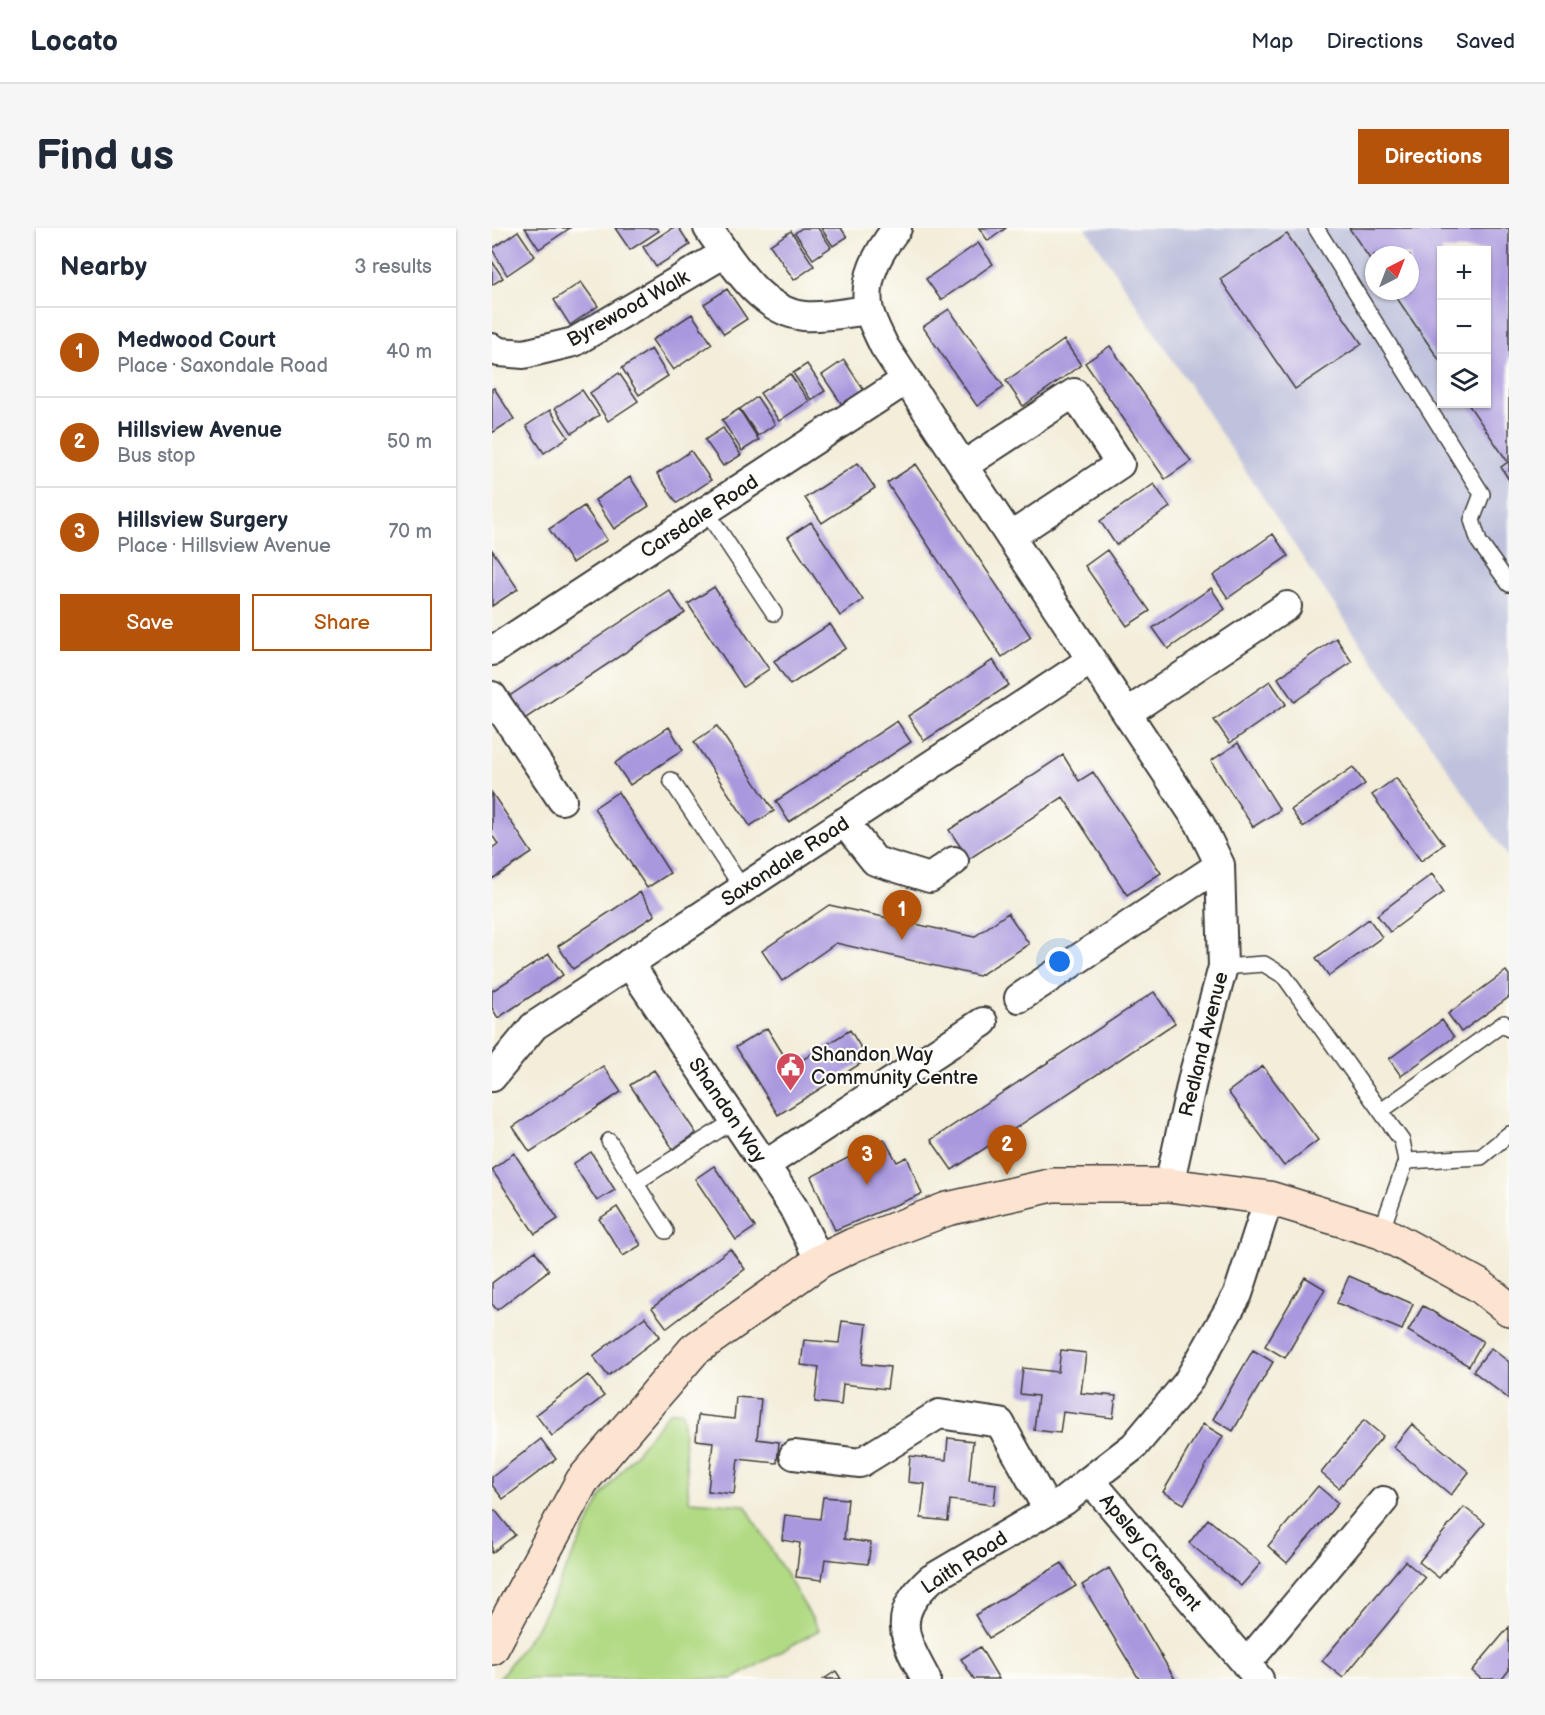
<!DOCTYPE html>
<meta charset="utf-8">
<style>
body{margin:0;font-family:"Balsamiq Sans",sans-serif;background:#f6f6f7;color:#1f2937}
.controls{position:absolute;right:18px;top:18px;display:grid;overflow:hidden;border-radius:0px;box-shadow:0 2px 4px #0004}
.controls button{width:54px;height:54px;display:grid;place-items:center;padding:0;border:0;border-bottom:2px solid #e0e1e3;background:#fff;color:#1f2937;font:30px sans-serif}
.compass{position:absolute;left:873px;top:18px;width:54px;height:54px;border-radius:50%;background:#fff;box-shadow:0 2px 4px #0004;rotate:42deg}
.you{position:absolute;left:568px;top:734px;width:21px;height:21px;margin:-15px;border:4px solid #fff;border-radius:50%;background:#1a73e8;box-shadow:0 0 0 9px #1a73e833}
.badge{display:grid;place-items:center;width:39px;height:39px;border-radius:50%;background:#b45309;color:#fff;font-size:20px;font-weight:700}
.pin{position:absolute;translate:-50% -50px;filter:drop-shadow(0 2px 3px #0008)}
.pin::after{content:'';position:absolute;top:32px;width:21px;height:18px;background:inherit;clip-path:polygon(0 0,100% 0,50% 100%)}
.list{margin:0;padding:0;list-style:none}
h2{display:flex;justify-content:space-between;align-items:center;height:78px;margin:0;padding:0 24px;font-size:26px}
h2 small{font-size:20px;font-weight:400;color:#747a83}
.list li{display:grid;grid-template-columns:39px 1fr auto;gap:18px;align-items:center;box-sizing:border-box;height:90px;padding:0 24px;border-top:2px solid #e0e1e3}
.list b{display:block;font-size:22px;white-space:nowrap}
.list p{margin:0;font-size:20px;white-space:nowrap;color:#747a83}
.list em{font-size:20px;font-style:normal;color:#747a83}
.actions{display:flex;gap:12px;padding:18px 24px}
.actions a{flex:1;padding:14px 0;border:2px solid #b45309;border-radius:0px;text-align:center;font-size:21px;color:#b45309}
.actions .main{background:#b45309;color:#fff}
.icon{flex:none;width:33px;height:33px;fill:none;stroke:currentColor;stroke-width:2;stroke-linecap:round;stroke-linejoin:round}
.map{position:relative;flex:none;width:1017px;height:1451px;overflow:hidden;border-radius:0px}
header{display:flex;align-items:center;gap:36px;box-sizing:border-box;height:84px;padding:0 30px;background:#fff;border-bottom:2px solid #e0e1e3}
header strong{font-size:28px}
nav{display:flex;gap:33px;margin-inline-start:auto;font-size:21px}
.intro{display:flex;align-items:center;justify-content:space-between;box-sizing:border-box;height:144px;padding:0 36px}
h1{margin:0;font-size:42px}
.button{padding:15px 27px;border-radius:0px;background:#b45309;color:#fff;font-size:21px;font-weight:700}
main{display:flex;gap:36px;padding:0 36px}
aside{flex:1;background:#fff;border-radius:0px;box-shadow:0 2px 4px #0004}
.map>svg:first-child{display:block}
.industrial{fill:#c0c2dd;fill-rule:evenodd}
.green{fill:#b1da84;stroke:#667b50;stroke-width:1.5}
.building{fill:#aa98de}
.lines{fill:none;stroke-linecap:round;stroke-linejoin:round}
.lane-casing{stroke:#3c3b38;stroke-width:18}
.street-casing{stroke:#3c3b38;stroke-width:32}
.secondary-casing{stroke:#3c3b38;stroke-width:36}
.lane{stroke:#fff;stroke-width:15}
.street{stroke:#fff;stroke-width:28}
.secondary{stroke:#fde4d0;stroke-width:33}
.labels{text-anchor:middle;stroke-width:4.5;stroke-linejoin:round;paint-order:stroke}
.street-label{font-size:20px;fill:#1c1c1c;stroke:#fdfcf7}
.poi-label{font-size:20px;fill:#1c1c1c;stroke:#fdfcf7;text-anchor:start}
</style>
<header>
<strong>Locato</strong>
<nav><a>Map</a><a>Directions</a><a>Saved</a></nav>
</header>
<div class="intro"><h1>Find us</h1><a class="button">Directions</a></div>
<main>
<aside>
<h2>Nearby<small>3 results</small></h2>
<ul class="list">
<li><span class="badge">1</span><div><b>Medwood Court</b><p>Place · Saxondale Road</p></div><em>40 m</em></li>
<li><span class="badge">2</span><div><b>Hillsview Avenue</b><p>Bus stop</p></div><em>50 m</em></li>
<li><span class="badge">3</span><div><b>Hillsview Surgery</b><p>Place · Hillsview Avenue</p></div><em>70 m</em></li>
</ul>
<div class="actions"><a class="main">Save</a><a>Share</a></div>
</aside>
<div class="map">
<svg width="1017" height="1451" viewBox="0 0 1017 1451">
<rect width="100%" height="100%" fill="#fdfcf7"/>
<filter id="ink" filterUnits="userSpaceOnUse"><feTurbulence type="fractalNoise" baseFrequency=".0167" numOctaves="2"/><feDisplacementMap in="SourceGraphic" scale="12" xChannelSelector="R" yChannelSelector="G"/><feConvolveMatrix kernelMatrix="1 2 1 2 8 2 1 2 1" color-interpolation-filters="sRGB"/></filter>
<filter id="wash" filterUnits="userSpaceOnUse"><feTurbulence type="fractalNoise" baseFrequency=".008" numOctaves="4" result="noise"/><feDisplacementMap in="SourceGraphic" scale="24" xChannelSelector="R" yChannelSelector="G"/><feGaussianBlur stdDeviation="1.35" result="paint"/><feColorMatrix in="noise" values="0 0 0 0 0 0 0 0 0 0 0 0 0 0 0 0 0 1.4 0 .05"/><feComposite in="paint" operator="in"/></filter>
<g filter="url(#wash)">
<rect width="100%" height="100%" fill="#f3edd9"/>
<path class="industrial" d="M594 0H1017V630L824 350ZM950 22H994V176H950ZM882 27H918V63H882Z"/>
<path class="green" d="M190 1183 197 1273 253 1277 327 1402 241 1451H7L47 1396 111 1266 177 1184Z"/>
<g id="blocks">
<path class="building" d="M33 0H78L47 21Z
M123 0H164L167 3 138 22Z
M180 0H187L198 17 164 39 151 19Z
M310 0H326L339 19 321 31 303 5Z
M329 0H349L355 9 341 18Z
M487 0H514L496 13Z
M857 0H1017V252L1009 239 1016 234 976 176H994V22H950V136L900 63H918V27H882V37Z
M26 3 43 28 15 47 0 21Z
M299 3 322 38 302 52 278 17Z
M795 6 870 116 803 161 728 51Z
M486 15 501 36 449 72 434 51Z
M0 33 11 50 0 57Z
M89 54 106 78 78 97 62 72Z
M235 61 255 91 232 106 212 76Z
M457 81 512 159 485 178 431 99Z
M200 86 220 116 181 142 160 112Z
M572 112 589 137 531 178 514 153Z
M618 118 699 233 673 251 593 135Z
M159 121 176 148 147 167 130 140Z
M352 132 373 164 351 178 330 147Z
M315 136 333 163 319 172 301 145Z
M127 145 146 173 116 193 98 165Z
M298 146 317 173 287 193 268 165Z
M2 160 22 191 0 205V161Z
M90 162 107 187 80 205 63 180Z
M265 169 283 196 266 208 248 181Z
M247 181 267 212 250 223 230 192Z
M58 182 76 209 52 225 34 198Z
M231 200 249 227 231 238 213 212Z
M199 223 219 252 185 275 165 246Z
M366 235 383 260 330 295 313 270Z
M424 236 539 409 510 429 395 255Z
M138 249 157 278 122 301 103 272Z
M662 256 678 279 624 317 608 293Z
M92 278 115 312 80 335 57 301Z
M319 294 371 372 348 388 296 309Z
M781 306 796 328 736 370 721 348Z
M0 322 26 361 0 378Z
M615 322 658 383 635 398 593 338Z
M222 359 277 441 251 459 196 376Z
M719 360 733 381 676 421 661 400Z
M177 362 193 385 28 494 13 471Z
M338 396 354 420 298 457 282 433Z
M844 410 860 434 802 474 786 450Z
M501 432 517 457 432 513 416 488Z
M778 453 794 476 738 515 722 492Z
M405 493 419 514 297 594 284 573Z
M225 498 282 583 258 598 202 514Z
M177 499 191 522 138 557 123 535Z
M746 515 788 582 761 599 719 533Z
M571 527 587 553 601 544 669 645 635 667 571 569 477 631 457 602Z
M861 539 873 556 811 599 799 582Z
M904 550 952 616 929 633 880 567Z
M126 564 178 645 155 660 102 580Z
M0 565 40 625 0 651V620L6 616 0 607Z
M940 646 952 664 898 704 885 687Z
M148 664 163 687 81 741 66 718Z
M337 677 482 709 516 685 537 716 487 748 344 715 290 753 270 723Z
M877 691 890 709 837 748 824 730Z
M57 726 71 747 6 790 0 780V763Z
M1014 743 1017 747V769L969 804 956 786Z
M662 764 683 795 460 942 439 912Z
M950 792 962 809 909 848 897 831Z
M275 800 299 839 358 802 376 831 286 887 244 819Z
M111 838 129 864 38 924 21 899Z
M771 838 826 912 792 938 736 864Z
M162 842 204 905 181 921 138 857Z
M392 911 405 934 415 929 430 966 343 1002 319 949Z
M99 924 123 962 105 973 81 936Z
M22 925 66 991 43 1006 0 942Z
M222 938 263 999 244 1012 203 951Z
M125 979 149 1017 131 1028 107 991Z
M238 1021 253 1041 175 1100 160 1080Z
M43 1023 57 1042 5 1082 0 1076V1055Z
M857 1048 921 1076 910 1102 845 1075Z
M813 1049 833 1061 793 1130 773 1118Z
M931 1078 991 1113 977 1138 916 1103Z
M153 1089 168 1108 116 1148 101 1128Z
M350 1093 375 1096 370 1136 398 1139 395 1161 351 1156 349 1177 323 1174 327 1139 309 1137 312 1112 347 1115Z
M999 1120 1017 1134V1171L981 1143Z
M569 1122 594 1125 589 1165 624 1168 621 1190 571 1184 568 1205 542 1202 546 1168 528 1166 531 1140 566 1144Z
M761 1122 781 1134 741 1203 721 1191Z
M96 1147 112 1168 60 1208 44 1187Z
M244 1169 269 1171 265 1211 287 1214 285 1235 246 1231 242 1266 216 1263 221 1214 204 1212 206 1187 242 1191Z
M872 1192 891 1208 847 1260 829 1245Z
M711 1196 731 1208 692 1276 671 1264Z
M920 1196 977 1244 959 1267 901 1219Z
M456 1210 481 1213 477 1253 504 1256 502 1277 458 1272 456 1293 429 1290 433 1256 416 1254 418 1228 454 1232Z
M49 1211 64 1231 11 1271 0 1257V1249Z
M826 1258 846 1275 795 1335 776 1318Z
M331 1269 356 1271 352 1311 379 1315 376 1336 333 1331 330 1352 304 1349 308 1315 290 1312 293 1287 328 1291Z
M972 1279 993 1295 947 1350 927 1334Z
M3 1282 23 1307 0 1325V1285Z
M716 1291 769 1335 749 1358 697 1315Z
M913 1333 933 1350 851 1450 830 1433Z
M570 1335 584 1358 497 1410 483 1387Z
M617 1340 683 1451H647L590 1357Z
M1017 1399V1442L1010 1451H989L980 1443Z
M488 1419 507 1451H482L469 1431Z
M344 1443 349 1451H332Z"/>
</g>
</g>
<g filter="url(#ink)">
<use href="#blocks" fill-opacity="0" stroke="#3c3b38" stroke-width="1.5"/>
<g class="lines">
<defs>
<path id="lane" d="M824 0 990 266 980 292 987 314 1017 356
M214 283 282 385
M179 552 251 661
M731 739 772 736 792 748 910 913 914 933 889 1004
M889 883 1012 795 1017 801
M117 913 174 1003
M914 933 989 929 1017 906
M143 955 243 892"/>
<path id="street" d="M216 0C239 33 268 83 312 88 332 90 357 84 377 82
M405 0C387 23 370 51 377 83 380 94 387 107 392 118L708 596 728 637 731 739 702 845 677 957
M0 120 7 124 32 126 82 114 233 25
M471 238 582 165 628 236 518 309
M0 423 414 152
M0 468 70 572
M635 485 795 378
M352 594 383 633 438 650 462 633
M137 735 301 979 328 1033
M527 770 728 637
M0 849 42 798 599 432
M273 937 491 794
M302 1227 368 1235 447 1186 508 1195 556 1282
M754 1436 891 1273
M434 1451C411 1409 399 1387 439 1351L572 1273 598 1252
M767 1451 598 1252 642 1218 695 1155 746 1066 777 970"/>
<path id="secondary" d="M0 1420 90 1253 202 1122 328 1033 361 1017 455 981 561 957H677L777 970 889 1004 988 1058 1017 1081"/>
</defs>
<use href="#lane" class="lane-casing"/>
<use href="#street" class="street-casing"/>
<use href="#secondary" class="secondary-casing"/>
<use href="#lane" class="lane"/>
<use href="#street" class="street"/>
<use href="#secondary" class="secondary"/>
</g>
</g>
<defs>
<symbol id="civic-pin" viewBox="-11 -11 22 30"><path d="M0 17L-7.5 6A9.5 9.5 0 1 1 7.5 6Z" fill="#d1495b" stroke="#fdfcf7"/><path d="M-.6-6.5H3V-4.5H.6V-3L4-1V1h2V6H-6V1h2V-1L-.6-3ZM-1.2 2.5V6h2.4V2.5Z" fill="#fff"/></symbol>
</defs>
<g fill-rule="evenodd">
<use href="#civic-pin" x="282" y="822" width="33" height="45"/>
</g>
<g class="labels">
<g class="street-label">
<text transform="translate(136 80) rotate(-29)" y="7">Byrewood Walk</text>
<text transform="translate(207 288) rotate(-33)" y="7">Carsdale Road</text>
<text transform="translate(293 633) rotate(-33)" y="7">Saxondale Road</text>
<text transform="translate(711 816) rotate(-76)" y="7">Redland Avenue</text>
<text transform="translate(236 882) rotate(56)" y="7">Shandon Way</text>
<text transform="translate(659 1324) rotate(50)" y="7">Apsley Crescent</text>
<text transform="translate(472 1334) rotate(-33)" y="7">Laith Road</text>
</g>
<g class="poi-label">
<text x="319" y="833">Shandon Way<tspan x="319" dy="23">Community Centre</tspan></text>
</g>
</g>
</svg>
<div class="controls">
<button>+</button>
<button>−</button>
<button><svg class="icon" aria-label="layers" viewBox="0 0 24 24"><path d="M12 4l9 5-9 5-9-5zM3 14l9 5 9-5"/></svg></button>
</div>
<svg class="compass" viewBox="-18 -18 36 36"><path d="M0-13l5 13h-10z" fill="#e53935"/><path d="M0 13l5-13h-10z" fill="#747a83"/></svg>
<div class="you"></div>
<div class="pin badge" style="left:410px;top:712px">1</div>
<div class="pin badge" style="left:515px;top:947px">2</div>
<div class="pin badge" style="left:375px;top:957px">3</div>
</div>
</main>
